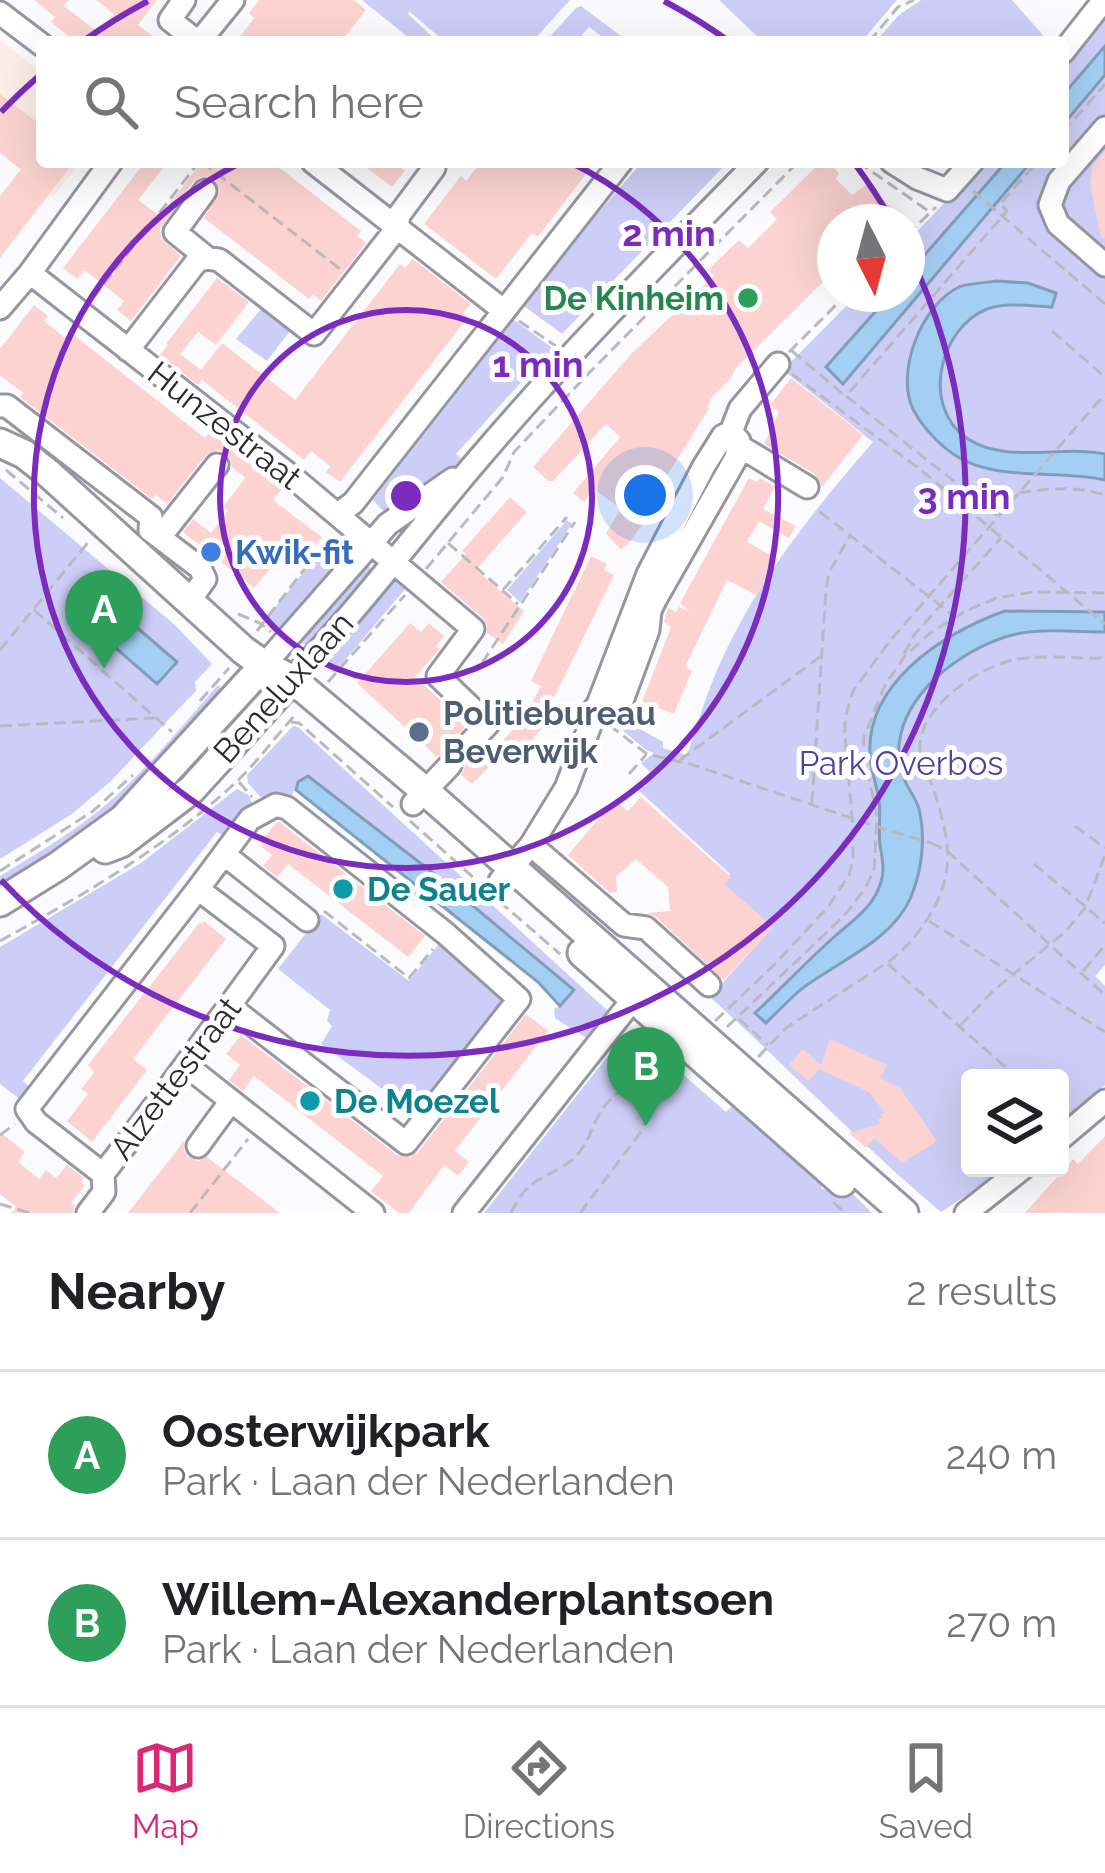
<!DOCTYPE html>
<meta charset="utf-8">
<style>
body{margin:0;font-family:Raleway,sans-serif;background:#f2f2f2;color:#202124}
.controls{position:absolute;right:36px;bottom:36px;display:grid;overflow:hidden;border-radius:12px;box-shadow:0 12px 48px #0002}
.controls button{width:108px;height:108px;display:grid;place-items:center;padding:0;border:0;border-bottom:3px solid #e0e0e0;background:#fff;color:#202124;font:60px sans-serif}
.compass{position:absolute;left:817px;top:204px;width:108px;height:108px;border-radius:50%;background:#fff;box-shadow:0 12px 48px #0002;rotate:174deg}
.you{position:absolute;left:645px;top:495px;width:42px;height:42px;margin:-30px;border:9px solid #fff;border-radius:50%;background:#1a73e8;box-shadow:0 0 0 18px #1a73e833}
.badge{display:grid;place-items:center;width:78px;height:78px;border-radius:50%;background:#db2777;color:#fff;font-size:39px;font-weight:700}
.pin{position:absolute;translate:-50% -99px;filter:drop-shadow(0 3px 6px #0008)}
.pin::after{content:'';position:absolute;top:63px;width:42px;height:36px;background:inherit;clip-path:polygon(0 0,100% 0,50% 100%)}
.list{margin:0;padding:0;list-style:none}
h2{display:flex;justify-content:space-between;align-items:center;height:156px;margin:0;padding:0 48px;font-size:51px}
h2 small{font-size:39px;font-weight:400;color:#757577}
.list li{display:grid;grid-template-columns:78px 1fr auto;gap:36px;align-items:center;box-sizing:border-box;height:168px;padding:0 48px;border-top:3px solid #e0e0e0}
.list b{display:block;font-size:45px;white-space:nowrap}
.list p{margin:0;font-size:39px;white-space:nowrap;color:#757577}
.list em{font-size:39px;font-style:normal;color:#757577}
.icon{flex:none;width:66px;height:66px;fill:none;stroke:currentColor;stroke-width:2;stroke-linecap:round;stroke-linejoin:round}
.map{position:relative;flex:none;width:1105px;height:1213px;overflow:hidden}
.search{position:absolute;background:#fff;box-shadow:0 12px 48px #0002;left:36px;right:36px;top:36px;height:132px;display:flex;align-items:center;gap:30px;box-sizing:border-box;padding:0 42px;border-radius:12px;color:#757577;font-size:45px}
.sheet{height:492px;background:#fff}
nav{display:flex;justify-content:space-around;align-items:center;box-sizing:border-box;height:168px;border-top:3px solid #e0e0e0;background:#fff;font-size:33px;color:#757577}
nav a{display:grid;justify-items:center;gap:6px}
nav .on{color:#db2777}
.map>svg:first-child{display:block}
.education{fill:#feeeea}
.green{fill:#cccef7}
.water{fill:#a4cff4;stroke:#809eb9;stroke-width:3}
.building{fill:#fcd3d0}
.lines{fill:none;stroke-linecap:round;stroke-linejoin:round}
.minor-casing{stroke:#9596a1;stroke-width:27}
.major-casing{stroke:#9596a1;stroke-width:33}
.path{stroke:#bababd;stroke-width:3;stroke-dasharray:12 6;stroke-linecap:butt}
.minor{stroke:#fff;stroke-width:21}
.major{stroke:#fff;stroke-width:27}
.path-bridge{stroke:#bababd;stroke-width:3;stroke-dasharray:12 6;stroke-linecap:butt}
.ring{fill:none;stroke:#7b2cbf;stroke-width:6}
.leisure-dot{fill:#2e9e5b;stroke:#fff;stroke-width:4.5}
.shop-dot{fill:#3f7fe0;stroke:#fff;stroke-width:4.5}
.service-dot{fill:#5c6f8a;stroke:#fff;stroke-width:4.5}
.culture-dot{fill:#0f9aa8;stroke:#fff;stroke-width:4.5}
.labels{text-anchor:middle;stroke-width:10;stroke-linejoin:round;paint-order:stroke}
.leisure-label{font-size:33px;font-weight:bold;fill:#27864d;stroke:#fff;text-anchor:end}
.street-label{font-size:33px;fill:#2c2c30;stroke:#fff}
.shop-label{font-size:33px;font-weight:bold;fill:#366cbe;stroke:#fff;text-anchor:start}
.service-label{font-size:33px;font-weight:bold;fill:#4e5e75;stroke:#fff;text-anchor:start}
.park-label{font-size:33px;fill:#4c43a0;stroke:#fff}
.culture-label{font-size:33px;font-weight:bold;fill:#0d838f;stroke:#fff;text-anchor:start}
.centre{fill:#7b2cbf;stroke:#fff;stroke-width:6}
.ring-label{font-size:36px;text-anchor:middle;font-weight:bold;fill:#7b2cbf;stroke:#fff;stroke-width:10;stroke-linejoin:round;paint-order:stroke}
</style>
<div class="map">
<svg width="1105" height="1213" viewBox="0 0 1105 1213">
<rect width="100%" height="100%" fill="#fbfbfe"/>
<path class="education" d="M0 40 42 73V162H81L53 197 0 153Z"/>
<path class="green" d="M362 0H570L532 42H445L409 11 408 14 438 42H414Z
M719 0H897L861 42H763Z
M921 0H1012L1049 42H875L899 15Z
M581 6 629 42H609L589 27 576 42H545L576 8Z
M1105 10V965L1095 976 1105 986V1085L1060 1128V1078H970V1168H1008L941 1212C861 1145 788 1067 710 997L771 929 722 883 730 874 638 790 651 773 641 763 654 753 646 750 613 722 617 717 621 718 663 742V748L687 755C696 729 704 701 715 675 751 588 812 512 873 442L783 370 858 294H907V242L983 162H1063V63Z
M642 162H728L562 334 524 306 572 243Z
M261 309 290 331 267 361 236 339Z
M514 320 562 355 554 365 544 357 456 454 465 462 441 481 386 514 373 500Z
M0 478 175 625 212 664 195 682 196 691 190 697 111 781 72 814 0 859Z
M567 520 572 524 520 602 507 590Z
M332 546 346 551 351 557 283 636 265 620 315 558Z
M365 567H370L373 575 308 647 297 639Z
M395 576 409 583 406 588 334 673 321 660Z
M218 685 228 695 116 814 0 893V876C37 853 76 831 109 802 149 767 183 725 218 685Z
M293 726 298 727 610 1013 589 1040 555 1018 554 1009 560 1006 573 989 437 876 308 776 296 786 289 801 263 800 248 783 247 775Z
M237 789 249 795 253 807 227 838 217 832 23 1081 32 1089 22 1101 0 1084V947L141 863Z
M321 914 409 981 442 940 514 1000 433 1103 421 1093 408 1108 321 1044 332 1026 327 1021 330 1010 278 969Z
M642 1039 726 1112 736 1102 769 1134 768 1140 779 1137 820 1181 822 1189 828 1190 838 1186 852 1193 872 1213H484L615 1047Z"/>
<path class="water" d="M1105 46V75L1063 125V95Z
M1006 162H1031L843 384 826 367 891 294H907V275Z
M996 281 1028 283 1056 293 1052 307C1033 306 1005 302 987 309 938 329 921 408 968 439 1006 464 1062 445 1105 454V480C1058 469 1000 482 958 457 941 447 922 427 913 409 895 372 922 304 959 287 969 283 985 283 996 281Z
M90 587 177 662 157 684 71 609Z
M1005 611 1105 612V632C1074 632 1035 627 1005 637 951 655 889 705 900 768 903 783 915 795 919 809 926 838 922 872 910 899 891 942 834 963 799 991 788 1001 777 1012 766 1023L755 1013C782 988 807 961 834 937 852 921 874 907 881 882 885 870 882 857 880 845 878 830 881 815 879 800 877 787 873 776 871 764 859 687 942 633 1005 611Z
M308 776 437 876 574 990 560 1006 538 982 296 790 298 782Z"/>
<path class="building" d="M34 0H69L64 6 99 33 114 14 96 0H157L138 25 161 42H76L51 22 55 17Z
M259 0H354L366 10 341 42H236L254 18 249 13Z
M0 94 42 126V162H74L0 258V196L21 169 0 153Z
M1105 151V238H1101L1090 184 1092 166Z
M145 162H168L138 200 160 216 202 162H272L361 231 357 236 366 243 321 301 313 294 309 299 204 218 220 191 215 180 200 177 193 182 160 229 161 238 181 256 131 321 117 310 124 301 96 279 84 270 77 279 63 268Z
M359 162H394L405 171 392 187Z
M481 162H595L538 237 532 233 496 279 424 224 461 176 466 181Z
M821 162H828L839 173 836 179 852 195 867 184 899 216 892 222H835V270L735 369 731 378 709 400 711 401 707 407 709 409 664 480 668 482 643 516 647 518 626 547 624 546 621 550 606 533 621 509 594 489 584 502 573 493 620 437 606 424 553 481H548L533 467 631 354 714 276 708 270 739 240 748 248 777 219 770 212Z
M413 259 471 304 463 313 468 317 340 482 326 472 330 466 311 451 304 460 202 380 198 385 160 355 168 345 166 344 217 278 249 302 216 345 198 332 180 354 201 370 222 343 295 400 400 264 405 268Z
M34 305 48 316 44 321 65 338 70 332 205 438 210 432 282 489 273 500 322 537 306 558 290 545 254 588 183 532 193 519 211 533 228 511 223 507 245 478 232 467 230 458 225 453 218 450 206 455 167 504 156 495 152 499 20 397 23 393 0 375V349Z
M791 378 863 435 822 487 815 474 764 444 779 412 770 405Z
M749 478 757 482 760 478 775 487 763 509 796 526 789 538 759 521 747 542 778 559 756 595 727 580 685 667 692 671 674 714 642 702 671 627 664 622 668 608 676 612 679 607 689 611 680 603Z
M510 497 527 512 476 570 524 611 503 644 487 633V625L483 618 441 582 466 554 462 551Z
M591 556 607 564 604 570 614 575 553 700 563 705 551 727 546 724 507 768 491 754 523 718 541 686 531 681Z
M410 623 421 632 429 623 444 636 436 646 440 649 415 677 467 724 455 739 457 752 447 750 437 757 357 683Z
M481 753 494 762 472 784 461 775 465 767 462 757 472 759Z
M641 797 731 877 724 884 773 927 724 980 656 917 647 913 670 911 668 887 636 859 616 877 617 892 610 893 568 855 601 816 617 802 628 811Z
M278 821 425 936 408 957 288 864 277 877 263 866 272 855 262 847 263 845 260 842Z
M204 921 226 939 133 1059 147 1070 92 1142 67 1121 88 1094 81 1089 94 1073 88 1065 200 922 202 924Z
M526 1014 548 1031 455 1151 469 1162 458 1176 444 1165 409 1213H399L371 1191 383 1176 254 1076 243 1091 229 1080 240 1065 226 1054 241 1035 397 1155 410 1157 418 1152Z
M830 1039 887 1065 880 1078 900 1088 937 1141 902 1163 874 1138 866 1148 849 1133 880 1124 878 1119 883 1118 880 1114 885 1113 869 1092 819 1069 808 1081 789 1065 803 1049 821 1065Z
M0 1132 25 1152 18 1162 39 1179 46 1170 56 1178 67 1165 84 1178 81 1182 85 1185 71 1203 75 1206 73 1213H11L16 1207 0 1194Z
M1105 1136V1213H1025L1073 1159 1078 1164Z
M184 1141V1151L188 1157 198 1161 207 1157 280 1213H128Z"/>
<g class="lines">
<defs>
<path id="minor" d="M184 0 170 20 198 42
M0 13 42 45
M199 42 233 0
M1063 52 1104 0
M1105 128 1059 181 1050 205 1058 224 1105 265
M313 162 503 310
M892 162 917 178 947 190 972 162
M205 191 175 232 207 258
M30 273 296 480 473 629 438 676 488 724 469 744
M0 308 30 273 111 162
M128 350 197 261 207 258 219 260 314 334 397 228 399 215 434 168
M0 406H7L151 517 150 530 200 568 205 579 188 603
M739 446 807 487
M338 514 353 503 621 162
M160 537 217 465
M264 665 388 524 453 479
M292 679C357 611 414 535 475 463 564 358 661 260 757 162
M595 708 620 706 648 630 650 611 655 600 736 458 739 441 731 432
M413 804 450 765
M531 845 624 925 646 928 709 985
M225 855 307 920
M500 881 531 845 566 788 648 574 704 466 723 436 731 432 740 409 778 364
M187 1066 373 1213
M1060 1139 1105 1101
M198 1146 231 1101
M103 1174 36 1122 27 1109 198 889
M88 1213 104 1192 103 1174C161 1099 217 1023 273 946L198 889 250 819 276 805 287 808 445 933 519 999 406 1143 229 1006
M464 1213 642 988
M966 1213 1023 1168"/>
<path id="major" d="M0 443 24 454 48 473 243 650 264 665 292 679 425 791 904 1213
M105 849 121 843 191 790 292 679
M0 902 58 866 123 819 264 665
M582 953 842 1182"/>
</defs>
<use href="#minor" class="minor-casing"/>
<use href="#major" class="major-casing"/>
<path class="path" d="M869 42 898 7 914 0
M1063 132 1105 84
M202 162 340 269
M858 162 930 212
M973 191 1105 304
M907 235 936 207
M93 298 199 162
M519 321 556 346
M1052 331 1105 377
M792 351 844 395
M789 352 847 294
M792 374 921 470 1105 624
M6 470 63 518
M1019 493C1049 488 1076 486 1105 495
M820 512 954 616
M997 515 846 396 1007 211 1000 204 1037 162
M448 543 518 604
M426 569 503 477 514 452 589 373 798 162
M503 590 567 517
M34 610 172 732
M238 614 262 624 271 632
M257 631 325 542 333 536
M0 650 90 540
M904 654 914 635 1001 538
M482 663 575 522
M328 682 405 595
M200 701 229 668
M291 722 299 723 393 807
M609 725 647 754 690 764 875 826
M0 726 154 718
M680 760 821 656
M629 774 646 755
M239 782 252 797
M812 803 826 589 829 572 850 536
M410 821 483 886
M1075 826 1105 848
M931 843 946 850 1105 995
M1034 864 1105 923
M0 871 93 811 133 775
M499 901 560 954
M324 911 409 978 433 949
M929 921 1105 1032
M0 941C83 895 163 849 234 784 256 764 275 737 296 714
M888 964 1018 1078
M1083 971 1105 945
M739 1019 768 1045
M715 1021 773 966 828 907 849 875 853 860V829L845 736V718L853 691 889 642 1105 394
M960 1026 993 991 1065 932 1085 908 1105 855
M727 1027 844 916 864 890 874 871 877 816 863 751 864 737 885 685 905 656 930 633 966 611 996 598 1033 592 1105 593
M758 1057 786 1028 891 960C917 939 944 902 947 867 950 845 942 816 935 794 931 780 922 766 920 751 916 709 977 668 1013 660 1042 654 1075 659 1105 658
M0 1135 15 1124
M833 1202 845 1213
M0 1204 30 1213
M190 1213 248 1139
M511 1213C529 1174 546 1181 573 1159 591 1143 592 1120 607 1103 623 1084 650 1077 669 1060
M580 1213 640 1133 654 1099 677 1064"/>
<use href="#minor" class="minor"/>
<use href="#major" class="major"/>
<path class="path-bridge" d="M875 826 931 843"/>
</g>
<g class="ring">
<circle cx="406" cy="496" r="186"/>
<path d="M572 163A372 372 0 1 1 240 163"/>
<path d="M1 112A558 558 0 0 1 40 75M82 42A558 558 0 0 1 148 1M664 1A558 558 0 0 1 730 42M855 164A558 558 0 0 1 892 221M908 251A558 558 0 0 1 1 880"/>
</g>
<circle class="leisure-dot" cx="748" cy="298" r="12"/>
<circle class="shop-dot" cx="211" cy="552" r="12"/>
<circle class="service-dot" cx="419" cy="732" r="12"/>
<g class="culture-dot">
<circle cx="343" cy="889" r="12"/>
<circle cx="310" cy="1101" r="12"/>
</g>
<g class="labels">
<g class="leisure-label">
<text x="724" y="310">De Kinheim</text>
</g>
<g class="street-label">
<text transform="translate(225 425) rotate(38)" y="12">Hunzestraat</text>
<text transform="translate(283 687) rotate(-48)" y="12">Beneluxlaan</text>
<text transform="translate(175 1078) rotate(-53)" y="12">Alzettestraat</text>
</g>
<g class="shop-label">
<text x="235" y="564">Kwik-fit</text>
</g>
<g class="service-label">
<text x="443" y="725">Politiebureau<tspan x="443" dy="38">Beverwijk</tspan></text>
</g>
<g class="park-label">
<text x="901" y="775">Park Overbos</text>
</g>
<g class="culture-label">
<text x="367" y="901">De Sauer</text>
<text x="334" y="1113">De Moezel</text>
</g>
</g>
<circle cx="406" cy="496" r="18" class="centre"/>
<g class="ring-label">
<text x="669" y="246">2 min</text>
<text x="538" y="377">1 min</text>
<text x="964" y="509">3 min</text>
</g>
</svg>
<div class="controls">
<button><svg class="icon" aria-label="layers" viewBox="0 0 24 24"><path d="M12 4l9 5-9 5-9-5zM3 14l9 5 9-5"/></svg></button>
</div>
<svg class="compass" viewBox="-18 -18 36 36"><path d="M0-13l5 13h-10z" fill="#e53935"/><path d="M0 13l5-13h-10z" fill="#757577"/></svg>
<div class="you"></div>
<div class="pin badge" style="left:104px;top:669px;background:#2e9e5b">A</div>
<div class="pin badge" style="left:646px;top:1126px;background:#2e9e5b">B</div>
<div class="search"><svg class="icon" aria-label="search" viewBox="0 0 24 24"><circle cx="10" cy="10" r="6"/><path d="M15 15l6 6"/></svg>Search here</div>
</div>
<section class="sheet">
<h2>Nearby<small>2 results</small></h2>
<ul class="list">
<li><span class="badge" style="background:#2e9e5b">A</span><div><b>Oosterwijkpark</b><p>Park · Laan der Nederlanden</p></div><em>240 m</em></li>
<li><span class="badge" style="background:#2e9e5b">B</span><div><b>Willem-Alexanderplantsoen</b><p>Park · Laan der Nederlanden</p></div><em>270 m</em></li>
</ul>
</section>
<nav>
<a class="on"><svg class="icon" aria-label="map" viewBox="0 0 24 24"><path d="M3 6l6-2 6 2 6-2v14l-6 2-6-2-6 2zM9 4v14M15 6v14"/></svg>Map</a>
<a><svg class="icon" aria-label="directions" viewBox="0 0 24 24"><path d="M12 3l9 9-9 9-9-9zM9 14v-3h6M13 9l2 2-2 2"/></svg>Directions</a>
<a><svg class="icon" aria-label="saved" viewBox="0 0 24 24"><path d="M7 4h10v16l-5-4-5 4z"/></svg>Saved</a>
</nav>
